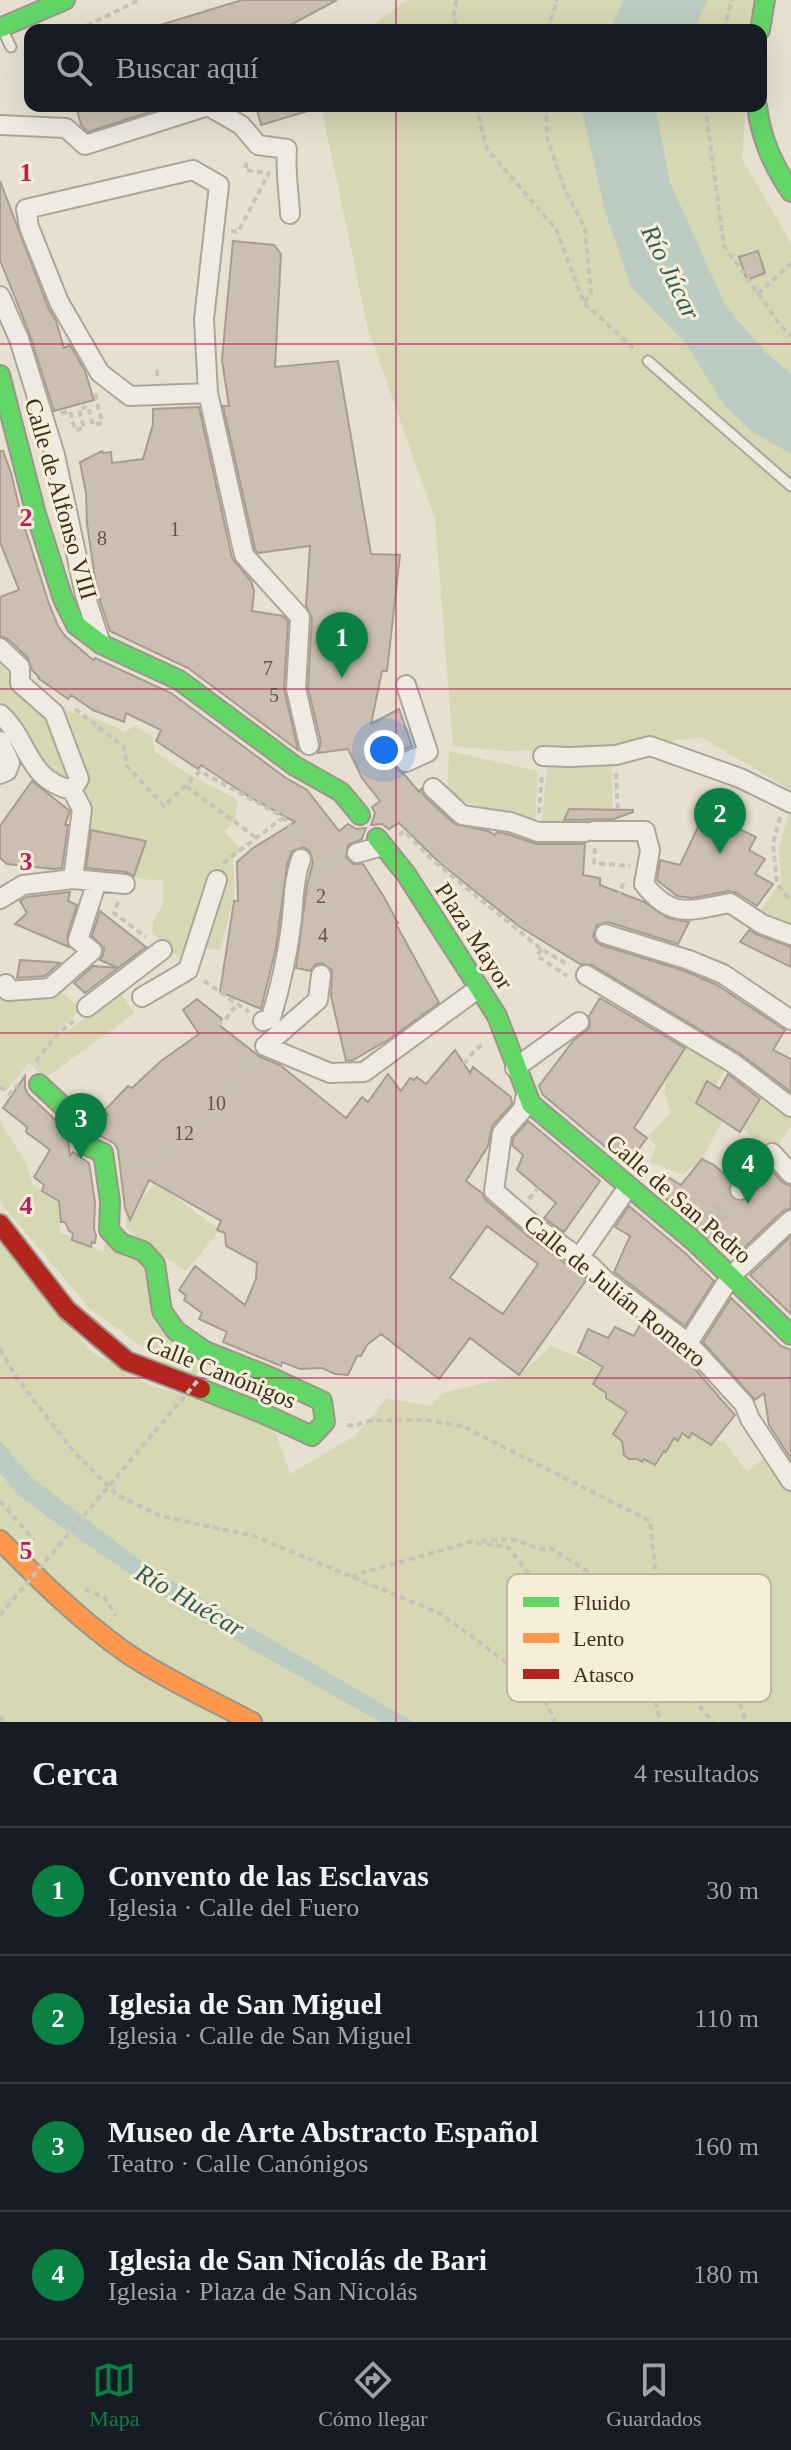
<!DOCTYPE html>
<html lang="es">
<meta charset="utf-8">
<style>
body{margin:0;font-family:"Times New Roman",serif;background:#242831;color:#f1f3f6}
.you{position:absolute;left:384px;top:750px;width:28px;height:28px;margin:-20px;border:6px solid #fff;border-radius:50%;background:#1a73e8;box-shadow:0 0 0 12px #1a73e833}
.badge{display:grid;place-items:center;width:52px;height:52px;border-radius:50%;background:#0b8043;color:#fff;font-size:26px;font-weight:700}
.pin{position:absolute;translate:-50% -66px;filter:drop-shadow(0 2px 4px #0008)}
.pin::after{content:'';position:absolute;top:42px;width:28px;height:24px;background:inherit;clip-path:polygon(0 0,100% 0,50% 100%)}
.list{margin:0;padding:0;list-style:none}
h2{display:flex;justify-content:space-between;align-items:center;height:104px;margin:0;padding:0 32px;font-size:34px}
h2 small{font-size:26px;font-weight:400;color:#9ea1a6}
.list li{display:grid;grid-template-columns:52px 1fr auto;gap:24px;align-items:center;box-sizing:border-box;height:128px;padding:0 32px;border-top:2px solid #363941}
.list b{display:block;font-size:30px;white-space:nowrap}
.list p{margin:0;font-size:26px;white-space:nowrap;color:#9ea1a6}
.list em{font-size:26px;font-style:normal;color:#9ea1a6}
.icon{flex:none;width:44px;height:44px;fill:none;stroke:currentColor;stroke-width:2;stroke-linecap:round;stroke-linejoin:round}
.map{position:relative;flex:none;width:791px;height:1722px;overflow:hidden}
.search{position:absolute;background:#171b24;box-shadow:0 8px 32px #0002;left:24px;right:24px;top:24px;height:88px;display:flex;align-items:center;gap:20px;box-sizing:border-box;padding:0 28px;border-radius:16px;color:#9ea1a6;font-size:30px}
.sheet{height:616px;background:#171b24}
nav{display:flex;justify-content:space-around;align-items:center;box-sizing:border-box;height:112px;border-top:2px solid #363941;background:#171b24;font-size:22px;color:#9ea1a6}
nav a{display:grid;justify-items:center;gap:4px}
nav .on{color:#0b8043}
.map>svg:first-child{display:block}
.green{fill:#d6d7b3}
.water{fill:#bcccc2}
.building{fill:#cbbfb2;stroke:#a89c90;stroke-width:2;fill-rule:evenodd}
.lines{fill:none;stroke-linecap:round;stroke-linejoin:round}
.street-tunnel{stroke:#c5bcae;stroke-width:18;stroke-dasharray:18 9;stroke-linecap:butt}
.lane-casing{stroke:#ada599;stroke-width:13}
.street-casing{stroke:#ada599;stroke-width:22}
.fast-casing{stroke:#9c958a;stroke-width:22}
.slow-casing{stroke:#9c958a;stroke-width:22}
.jam-casing{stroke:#9c958a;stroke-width:22}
.path{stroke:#c8c2b9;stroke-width:4;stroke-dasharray:6 4;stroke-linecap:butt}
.lane{stroke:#efebe3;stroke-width:9}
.street{stroke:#efebe3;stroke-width:18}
.fast{stroke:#63d668;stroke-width:18}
.slow{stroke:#ff974d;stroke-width:18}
.jam{stroke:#b3261e;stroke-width:18}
.path-bridge{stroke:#c8c2b9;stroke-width:4;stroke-dasharray:6 4;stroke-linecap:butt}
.grid{fill:none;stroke:#c2185b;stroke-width:2;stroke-opacity:0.55}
.labels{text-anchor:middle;stroke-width:6;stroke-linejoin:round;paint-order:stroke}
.number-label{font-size:20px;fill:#605244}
.street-label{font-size:24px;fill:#3d2e20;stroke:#f7eed8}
.water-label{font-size:26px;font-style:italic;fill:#2f5d5a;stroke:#f7eed8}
.key{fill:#f7eed8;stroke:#bfb4a1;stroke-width:2}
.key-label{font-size:22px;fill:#3d2e20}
.grid-label{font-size:26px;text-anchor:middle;font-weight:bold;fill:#c2185b;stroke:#f7eed8;stroke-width:6;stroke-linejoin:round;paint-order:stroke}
</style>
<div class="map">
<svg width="791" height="1722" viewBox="0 0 791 1722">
<rect width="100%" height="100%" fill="#e7e0d1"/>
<path class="green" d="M406 0H756L753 30H368Z
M321 106H746L742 159 791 243V790L701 737 614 749 504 751 453 746 435 519 368 329Z
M0 664 49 724 60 709 104 722 125 732 134 726 152 736 155 752 185 772 238 800 235 820 225 831 241 851 233 856 234 896 220 950 191 946 184 963 152 932 153 921 163 904V881L133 878 146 841 86 829 65 781 45 766 0 710Z
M449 751 538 771 535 823 447 796Z
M612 760 613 827 542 823 547 765Z
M791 806V933L754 918 781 883 779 849Z
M57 989 81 1009 54 1036 56 1039 120 993 135 1013 45 1078 29 1063 6 1091 0 1086V993Z
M688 1044 725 1068 715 1086 708 1082 723 1120 702 1159 683 1175 650 1162 656 1145 647 1138 671 1112C656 1081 672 1070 688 1044Z
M766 1093 791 1114V1126L772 1153 743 1129Z
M0 1122 25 1160 33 1185 59 1201 61 1222 59 1232 103 1252 108 1227 143 1251 162 1311 205 1351 202 1363 192 1383 89 1308 0 1202Z
M156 1183 220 1230 186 1271 141 1242 126 1227 127 1213Z
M0 1235 90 1351 151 1386 223 1404 275 1430 290 1474 356 1435 387 1398 430 1406 442 1393 519 1375 551 1346 605 1368 600 1372 593 1384 606 1393 607 1399 629 1413 620 1440 625 1445C621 1452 624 1455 629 1459H637L642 1462 644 1459 655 1465 664 1451 667 1452 674 1438 678 1440 682 1433 689 1437 692 1433 725 1442 747 1472 765 1457 791 1491V1722H0Z"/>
<path class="water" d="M624 0H707L694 30H610Z
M581 106H658L656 111 670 182 725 305 765 352 791 374V454L751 431 724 405 686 344 631 287 605 211Z
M0 1441 31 1477 156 1572 413 1722H380L189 1614 64 1529 18 1495 0 1473Z"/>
<path class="building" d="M242 0H337L281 30H158L157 26Z
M76 106H168L88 132 81 125Z
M256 106H310L311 110 261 125Z
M0 181 48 307 56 321 64 348 70 345 85 371 94 400 54 411 30 335 0 260Z
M233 241 274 245 281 254 275 367 338 361 371 554 400 555 387 671H382L371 724 399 709 412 746 400 751 393 759 395 768 404 774 419 792 421 789 425 797 455 824 488 831 495 835 497 832 507 834 537 844H585L583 875 600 878V885L644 902 668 918 689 922 678 944 608 922 597 925 593 936 596 942 601 945 685 971 717 985 785 1030 773 1050 791 1059V1092L739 1053 592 965 580 964 520 927 441 864 399 823 389 829 382 824 371 825 375 813 372 807 380 801 362 778 348 749 318 753 321 742 308 688 312 618 306 606 310 546 258 553 255 549 223 406H229L222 360Z
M758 251 765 273 747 280 739 257Z
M199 407 232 558 251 581 254 591 252 611 283 616 288 621 284 689 298 750 188 668 110 631 97 592 87 524 86 493 80 462 102 451 103 453 111 452 112 463 143 459 153 424V409Z
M0 451H3L11 473 22 519 49 604 58 626 65 636 93 660 95 658 171 693 286 778 307 790 339 831 348 824 356 829 366 828 362 839 348 845 346 857 353 864H363L384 897 398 923 396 924 439 1003 388 1040 353 1060 346 1061 331 996 332 970 322 963 316 964 310 971 296 968 307 886 313 862 310 852 304 847 292 851 287 865 276 948 261 1009 220 992 234 901H238L237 862 253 848 295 822 248 796 201 765 198 769 156 741 161 730 126 713 124 722 93 710 71 695 68 699 38 678 39 677 32 670 28 658 8 639 0 636V597L19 590 0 542Z
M32 781 70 811 65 825H68L62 868 53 869 7 864 0 858V826Z
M713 795 740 809 731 825 756 837 749 850 765 859 755 874 773 884 757 906 737 893 729 891 692 898 677 896 657 880 660 860 680 865Z
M569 809 633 810V812L614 819 564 820Z
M91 830 146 841 134 876 126 872 86 868Z
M70 892 68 901 77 905 67 936 69 947 15 924 27 913 20 901 27 897Z
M100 911 146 947 118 968 100 960 103 955 104 948 92 936Z
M749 930 758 935 791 947V967L740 942Z
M20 960 52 962 60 963 45 976 17 978Z
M93 966 118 968 85 993 74 983Z
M600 998 685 1048 634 1128 647 1138 627 1165 543 1095 539 1086 573 1041 590 1028 589 1016Z
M197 999 222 1019 218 1024 260 1057 280 1065 346 1118 362 1097 368 1102 388 1074 401 1091 410 1078 414 1080 417 1077 426 1084 455 1050 470 1073 473 1067 511 1097 512 1104 492 1126 488 1146 466 1181 482 1193 486 1200 529 1237 587 1279 519 1375 470 1338 439 1379 381 1334 367 1345 361 1356H357L348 1375 335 1374 322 1368 300 1369 282 1362 281 1366 223 1342 227 1332 199 1319 202 1313 184 1300 186 1296 179 1290 195 1266 245 1305 256 1279 257 1263 226 1246 225 1233 217 1230 221 1221 149 1180 130 1220 125 1208 118 1150 115 1144 99 1135 97 1126 108 1115 104 1111 128 1086 132 1088 161 1061 199 1034 183 1010ZM487 1226 538 1264 503 1314 450 1278Z
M728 1074 760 1099 740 1132 696 1103 707 1081 720 1089Z
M25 1076V1088L28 1094 67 1131 70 1156 73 1152 89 1163 95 1202 94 1229 96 1235 95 1243 92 1242 91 1247 72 1240 73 1233 69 1231 65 1222H61L59 1201 42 1191 44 1185 34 1177 50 1150 26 1132 27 1127 3 1108Z
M528 1121 600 1181 564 1232 544 1218 556 1203 517 1170 523 1155 512 1145 513 1138Z
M702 1159 714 1165 732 1181 728 1193 737 1201 748 1199 773 1172 783 1183 791 1186V1208L783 1211 733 1258 705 1231 651 1186 666 1176 681 1185Z
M629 1206 685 1253 714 1281 685 1326 614 1272 630 1236 615 1227Z
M791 1236V1314L750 1275Z
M731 1298 781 1346 791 1350V1459L769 1425 764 1393 755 1400 703 1342Z
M641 1323 680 1352 735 1415 711 1445 692 1433 689 1438 682 1433 678 1441 674 1438 666 1452 664 1451 655 1465 644 1459 642 1462 637 1459H629L624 1455 622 1441 613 1434 627 1412 606 1398V1393L593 1384 603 1367 578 1352 588 1329 608 1338 615 1327 634 1336Z"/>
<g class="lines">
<path class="street-tunnel" d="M695 1242 740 1190"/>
<defs>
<path id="lane" d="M3 31 11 47
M648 361 791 486"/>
<path id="street" d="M0 125 66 128 85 145 208 106 241 125 258 145 287 149C285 171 289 193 290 214
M0 296 19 339 55 455 85 595 101 644
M208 393 130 396 100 373 59 302 29 227 26 209 193 170 219 185 204 319 208 393 244 555 300 617 296 689 309 745
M0 648 20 667V683L54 713 79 779 72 790C26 780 29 739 0 714
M0 741 10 763 7 771 0 774
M543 756 570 757 616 755 650 746 740 778 791 803
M406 762 428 752 406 685
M433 788 462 815 510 822 538 832H585
M72 790 82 809 73 879
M593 831H645L650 850 644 884C672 920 691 910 730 903L762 924 791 935
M357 853 383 846
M0 899 23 885 73 879 125 884
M605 934 689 960 723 974 791 1020
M321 975 318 1000 265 1046 330 1073 364 1072 479 988
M586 975 733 1063 791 1107
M0 987 6 984 8 991 50 988 92 951 78 940 97 881
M142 997 188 970 217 880
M87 1007 162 950
M263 1021 271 1018C280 988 287 958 291 926 294 903 293 881 301 859
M515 1068 579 1022
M526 1094 523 1109 502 1133 494 1191 537 1228 591 1266 607 1282 688 1343 744 1404 750 1419 791 1481
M772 1153 791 1174
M740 1190 767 1161
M579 1258 628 1187
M688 1343 731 1276 791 1220"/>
<path id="fast" d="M0 28 65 0
M760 30 765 0
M757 106C761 139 773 165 791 192
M0 375 36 514 63 599 76 625 101 644 179 680 295 766 341 792 360 815
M377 838 406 874 497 1016 531 1104 695 1242 791 1335
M39 1084 81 1123 86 1145 103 1153 110 1201 109 1230 121 1243 143 1251 155 1264 162 1311 176 1331 205 1351 268 1376 322 1401 325 1422 312 1436 262 1413 201 1389"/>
<path id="slow" d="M0 1540C40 1581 81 1621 128 1654 167 1680 211 1700 252 1722"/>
<path id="jam" d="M0 1224 67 1310 127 1361 201 1389"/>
</defs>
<use href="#lane" class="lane-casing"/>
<use href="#street" class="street-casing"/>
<use href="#fast" class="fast-casing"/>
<use href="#slow" class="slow-casing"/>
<use href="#jam" class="jam-casing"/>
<path class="path" d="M456 0 454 16 457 30
M78 30 139 0
M548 30 557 0
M724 30 732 0
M476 106 487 149 556 229 584 303 637 351
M546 106 547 138 564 187 585 229 591 293 585 302
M705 106 724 246 781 326 791 336
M231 231 238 232 269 173 245 170 247 161
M758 294 791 263
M157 376V366
M61 413 70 411 75 430 84 428 79 409 88 406 93 425 102 423 95 393
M75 709 124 747 127 766 164 806 200 771 282 816 289 824 295 841
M616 773 618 813
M186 786 255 837
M539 813 542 774
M780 817 773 844 777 884 791 901
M399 835 404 831 429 857 541 949 569 965
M595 848 594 863 630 866
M223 863 283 818
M318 866 339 859
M320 867 328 912 322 959
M118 902 114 913 146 937
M611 917 624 881
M541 949 537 956 567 976
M204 981 249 1012
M200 1035 225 1020 237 1004
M36 1061 55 1037 73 1021
M464 1064 475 1050 485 1043
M0 1087 10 1094 18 1084
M127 1163 145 1170 155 1164 221 1107 253 1059
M529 1199 538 1188
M0 1349 17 1378 74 1452 117 1495 160 1516 254 1536 441 1614 502 1659 543 1696 555 1722
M347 1425 354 1426 368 1421 425 1420 462 1426 650 1521 661 1622 675 1640 702 1644 735 1688 746 1722
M0 1501 34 1540
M481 1541 512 1539 540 1549 550 1548 589 1572 628 1624 713 1722
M352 1578 358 1574 470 1542 508 1547 549 1600 608 1633 627 1664 654 1699 661 1722
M85 1589 105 1598 116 1616
M0 1717 4 1722"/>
<use href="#lane" class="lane"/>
<use href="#street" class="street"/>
<use href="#fast" class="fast"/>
<use href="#slow" class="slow"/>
<use href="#jam" class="jam"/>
<path class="path-bridge" d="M0 1615 200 1378"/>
</g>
<path class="grid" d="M396 0V30M396 106V1722M0 344H791M0 689H791M0 1033H791M0 1378H791"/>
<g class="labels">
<g class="number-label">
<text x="175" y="536">1</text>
<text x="102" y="545">8</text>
<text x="268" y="675">7</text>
<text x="274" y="702">5</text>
<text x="321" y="903">2</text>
<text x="323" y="942">4</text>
<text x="216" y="1110">10</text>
<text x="184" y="1140">12</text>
</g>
<g class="street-label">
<text transform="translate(61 499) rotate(74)" y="8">Calle de Alfonso VIII</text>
<text transform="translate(474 936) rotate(57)" y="8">Plaza Mayor</text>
<text transform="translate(679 1199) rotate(41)" y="8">Calle de San Pedro</text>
<text transform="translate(615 1291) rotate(39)" y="8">Calle de Julián Romero</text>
<text transform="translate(221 1372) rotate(22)" y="8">Calle Canónigos</text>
</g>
<g class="water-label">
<text transform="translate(671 272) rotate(64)" y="9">Río Júcar</text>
<text transform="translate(190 1600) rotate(30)" y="9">Río Huécar</text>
</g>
</g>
<rect x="507" y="1574" width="264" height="128" rx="12" class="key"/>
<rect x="523" y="1597" width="36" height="10" fill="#63d668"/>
<rect x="523" y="1633" width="36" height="10" fill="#ff974d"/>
<rect x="523" y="1669" width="36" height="10" fill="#b3261e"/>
<g class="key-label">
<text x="573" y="1610">Fluido</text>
<text x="573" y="1646">Lento</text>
<text x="573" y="1682">Atasco</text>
</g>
<g class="grid-label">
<text x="26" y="181">1</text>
<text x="26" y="526">2</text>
<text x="26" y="870">3</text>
<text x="26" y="1214">4</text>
<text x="26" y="1559">5</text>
</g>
</svg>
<div class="you"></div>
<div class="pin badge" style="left:342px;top:678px">1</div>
<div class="pin badge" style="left:720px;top:854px">2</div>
<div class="pin badge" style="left:81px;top:1159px">3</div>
<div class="pin badge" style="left:748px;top:1204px">4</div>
<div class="search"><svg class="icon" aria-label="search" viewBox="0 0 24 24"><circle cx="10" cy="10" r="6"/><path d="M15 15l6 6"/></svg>Buscar aquí</div>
</div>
<section class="sheet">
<h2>Cerca<small>4 resultados</small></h2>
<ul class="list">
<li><span class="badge">1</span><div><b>Convento de las Esclavas</b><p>Iglesia · Calle del Fuero</p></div><em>30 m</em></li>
<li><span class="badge">2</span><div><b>Iglesia de San Miguel</b><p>Iglesia · Calle de San Miguel</p></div><em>110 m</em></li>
<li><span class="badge">3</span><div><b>Museo de Arte Abstracto Español</b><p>Teatro · Calle Canónigos</p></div><em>160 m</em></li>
<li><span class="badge">4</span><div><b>Iglesia de San Nicolás de Bari</b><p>Iglesia · Plaza de San Nicolás</p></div><em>180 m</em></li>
</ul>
</section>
<nav>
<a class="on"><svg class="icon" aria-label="map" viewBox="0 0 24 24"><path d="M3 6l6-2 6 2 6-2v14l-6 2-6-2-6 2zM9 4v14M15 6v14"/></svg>Mapa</a>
<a><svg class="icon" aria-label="directions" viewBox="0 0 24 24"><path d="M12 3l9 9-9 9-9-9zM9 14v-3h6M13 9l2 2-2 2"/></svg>Cómo llegar</a>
<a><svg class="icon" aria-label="saved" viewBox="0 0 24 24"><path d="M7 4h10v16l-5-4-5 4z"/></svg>Guardados</a>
</nav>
